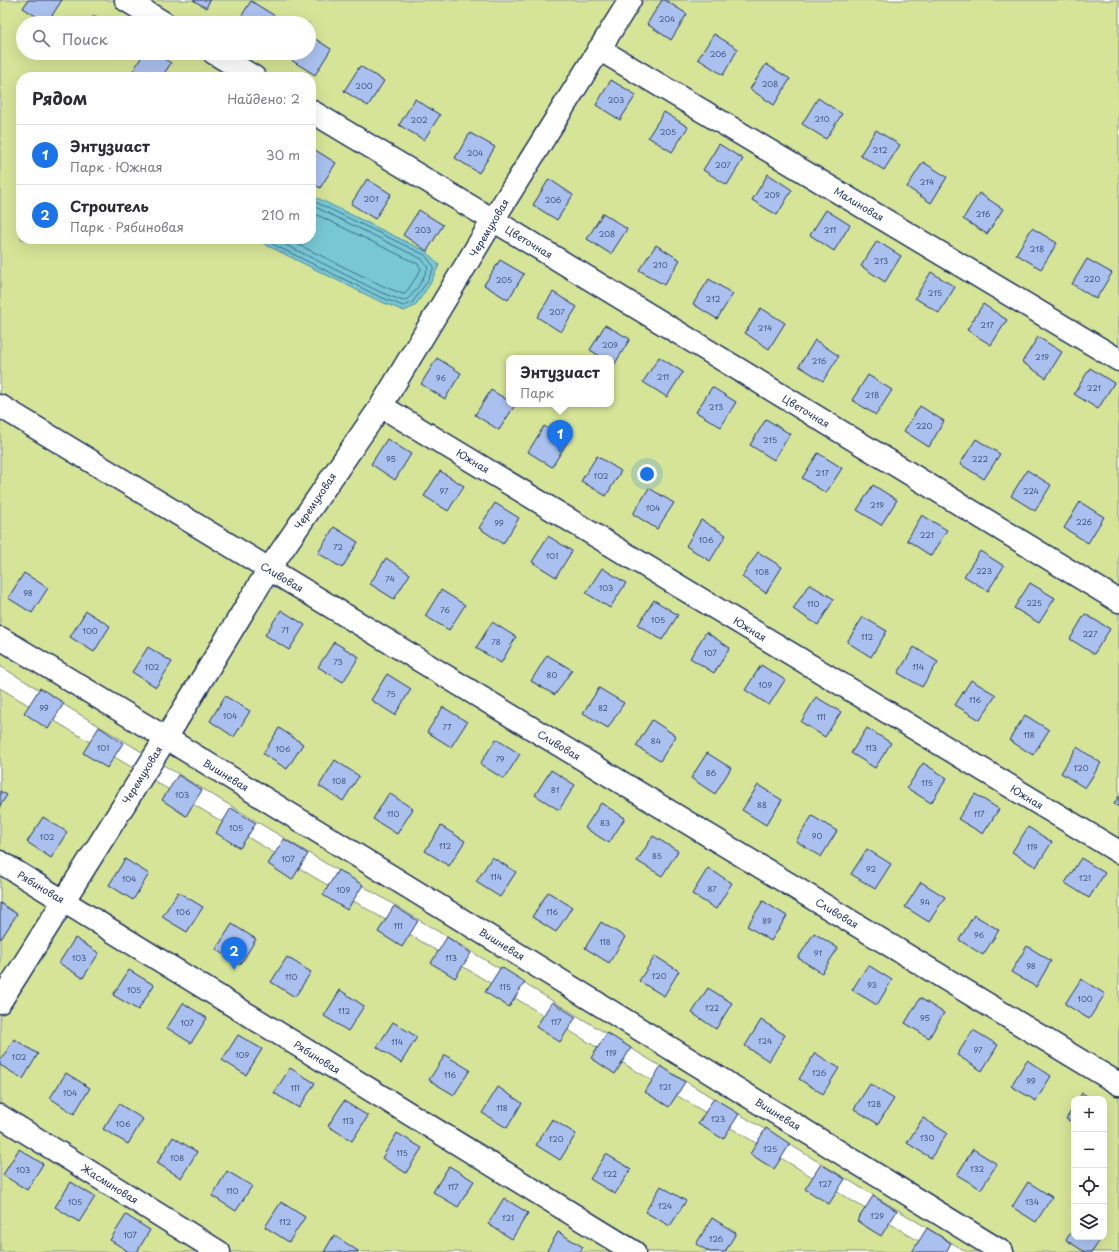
<!DOCTYPE html>
<html lang="ru">
<meta charset="utf-8">
<style>
body{margin:0;font-family:"Playpen Sans",sans-serif;background:#f2f2f3;color:#2b2b33}
.controls{position:absolute;right:12px;bottom:12px;display:grid;overflow:hidden;border-radius:8px;box-shadow:0 4px 16px #0002}
.controls button{width:36px;height:36px;display:grid;place-items:center;padding:0;border:0;border-bottom:1px solid #e1e1e2;background:#fff;color:#2b2b33;font:20px sans-serif}
.you{position:absolute;left:647px;top:474px;width:14px;height:14px;margin:-10px;border:3px solid #fff;border-radius:50%;background:#1a73e8;box-shadow:0 0 0 6px #1a73e833}
.badge{display:grid;place-items:center;width:26px;height:26px;border-radius:50%;background:#1a73e8;color:#fff;font-size:13px;font-weight:700}
.pin{position:absolute;translate:-50% -33px;filter:drop-shadow(0 1px 2px #0008)}
.pin::after{content:'';position:absolute;top:21px;width:14px;height:12px;background:inherit;clip-path:polygon(0 0,100% 0,50% 100%)}
.popup{position:absolute;left:506px;top:355px;width:108px;height:52px;box-sizing:border-box;display:grid;place-content:center;border-radius:8px;background:#fff;filter:drop-shadow(0 1px 3px #0005);font-size:13px;white-space:nowrap;color:#7c7c81}
.popup b{font-size:15px;color:#2b2b33}
.popup::after{content:'';position:absolute;left:50%;top:100%;margin-left:-8px;border:8px solid transparent;border-top-color:#fff}
.list{margin:0;padding:0;list-style:none}
h2{display:flex;justify-content:space-between;align-items:center;height:52px;margin:0;padding:0 16px;font-size:17px}
h2 small{font-size:13px;font-weight:400;color:#7c7c81}
.list li{display:grid;grid-template-columns:26px 1fr auto;gap:12px;align-items:center;box-sizing:border-box;height:60px;padding:0 16px;border-top:1px solid #e1e1e2}
.list b{display:block;font-size:15px;white-space:nowrap}
.list p{margin:0;font-size:13px;white-space:nowrap;color:#7c7c81}
.list em{font-size:13px;font-style:normal;color:#7c7c81}
.icon{flex:none;width:22px;height:22px;fill:none;stroke:currentColor;stroke-width:2;stroke-linecap:round;stroke-linejoin:round}
.map{position:relative;flex:none;width:1119px;height:1252px;overflow:hidden}
.search{position:absolute;background:#fff;box-shadow:0 4px 16px #0002;left:16px;top:16px;width:300px;height:44px;display:flex;align-items:center;gap:10px;box-sizing:border-box;padding:0 14px;border-radius:22px;color:#7c7c81;font-size:15px}
.panel{position:absolute;background:#fff;box-shadow:0 4px 16px #0002;left:16px;top:72px;width:300px;height:172px;border-radius:16px}
.map>svg:first-child{display:block}
.green{fill:#d5e497;stroke:#788a7a;fill-rule:evenodd}
.water{fill:#78c8d4;stroke:#538ba5}
.lines{fill:none;stroke-linecap:round;stroke-linejoin:round}
.shore{stroke:#406c8d;stroke-width:1}
.building{fill:#aac1ef;stroke:#1b2f5e}
.street-casing{stroke:#1b2f5e;stroke-width:25}
.street{stroke:#fff;stroke-width:22}
.labels{text-anchor:middle;stroke-width:3.5;stroke-linejoin:round;paint-order:stroke}
.number-label{font-size:8px;fill:#3f5482}
.street-label{font-size:10px;fill:#1b2f5e;stroke:#fff}
</style>
<div class="map">
<svg width="1119" height="1252" viewBox="0 0 1119 1252">
<rect width="100%" height="100%" fill="#fff"/>
<filter id="ink" filterUnits="userSpaceOnUse"><feTurbulence type="fractalNoise" baseFrequency=".025" numOctaves="2"/><feDisplacementMap in="SourceGraphic" scale="8" xChannelSelector="R" yChannelSelector="G"/><feConvolveMatrix kernelMatrix="1 2 1 2 8 2 1 2 1" color-interpolation-filters="sRGB"/></filter>
<g filter="url(#ink)">
<path class="green" d="M0 0H1119V1252H967L0 666ZM23 23H309V53H23ZM21 77H311V239H21ZM509 358H611V404H509ZM1074 1099H1104V1237H1074Z
M0 688 937 1252H0Z"/>
<path class="water" d="M311 195 427 252 439 265 430 284 415 306 404 311 377 300 256 240 255 239H311Z"/>
<g class="lines">
<path class="shore" d="M262 239 378 296 403 306 412 303 427 282 434 267 425 255 311 200
M274 239 380 292 403 301C414 298 423 278 428 268L422 259 311 205
M287 239 383 286 403 294H405L417 276 421 269 418 264 311 212"/>
</g>
<path class="building" d="M28 0H62L47 23 23 8Z
M193 0H210L206 8Z
M662 0H665L687 14 671 40 647 24Z
M251 1 275 16 271 23H237Z
M94 15 106 23H89Z
M714 34 738 49 723 75 698 59Z
M309 35 331 49 315 75 291 60 295 53H309Z
M144 53H155L171 63 162 77H137L131 74Z
M766 64 790 79 774 105 750 89Z
M360 66 384 81 368 106 344 91Z
M611 80 636 95 620 120 596 105Z
M818 98 842 114 826 139 802 124Z
M415 99 440 115 424 140 399 125Z
M664 112 688 127 672 152 648 137Z
M876 130 900 145 884 170 860 155Z
M470 133 495 147 479 173 455 158Z
M719 144 743 159 727 185 703 170Z
M312 148 336 163 320 188 311 183V150Z
M923 162 947 177 931 203 907 187Z
M768 174 792 190 777 215 752 200Z
M367 179 391 194 375 219 351 204Z
M549 179 573 195 557 220 533 205Z
M979 193 1003 209 987 234 963 219Z
M419 210 443 225 427 251 403 235Z
M826 210 850 225 834 251 810 235Z
M603 213 627 229 611 254 587 239Z
M1032 228 1057 243 1041 269 1016 254Z
M877 241 901 256 885 282 861 266Z
M656 245 680 260 664 285 639 270Z
M1087 259 1112 273 1096 299 1072 284Z
M500 260 524 274 508 300 484 285Z
M931 272 955 287 939 313 915 298Z
M709 279 733 294 717 319 693 304Z
M553 292 577 307 561 332 537 317Z
M983 304 1007 320 991 345 967 330Z
M761 308 785 323 769 349 745 333Z
M605 325 630 339 614 365 611 363V358H603L590 350Z
M1038 337 1062 352 1046 378 1022 362Z
M815 340 839 356 823 381 799 366Z
M659 357 683 372 667 397 643 382Z
M437 358 461 373 445 399 421 384Z
M1090 368 1114 383 1098 409 1074 394Z
M868 375 892 390 876 415 852 400Z
M712 387 736 402 721 427 696 412Z
M491 390 509 401V404L515 405 499 430 475 415Z
M920 406 944 421 929 447 904 431Z
M766 419 790 434 774 460 750 445Z
M544 426 568 441 552 467 528 452Z
M387 439 411 454 395 480 371 464Z
M976 439 1000 454 984 479 960 464Z
M818 453 842 468 826 493 802 478Z
M597 456 621 471 606 496 581 481Z
M1027 470 1051 485 1035 511 1011 496Z
M440 471 464 486 448 511 424 496Z
M873 485 897 500 881 525 857 510Z
M649 488 674 503 657 529 633 514Z
M1080 502 1104 517 1088 543 1064 528Z
M495 503 519 518 503 544 479 528Z
M922 515 947 530 931 556 907 540Z
M701 520 726 535 710 561 686 546Z
M334 527 358 542 342 568 318 553Z
M548 536 572 551 556 577 532 562Z
M980 551 1004 566 988 591 964 576Z
M758 552 782 567 766 593 742 577Z
M386 558 410 574 394 599 370 584Z
M602 568 626 583 610 608 586 593Z
M24 573 48 588 32 613 8 598Z
M1030 583 1055 598 1039 623 1014 608Z
M809 584 834 599 818 625 793 609Z
M441 590 465 605 449 630 425 616Z
M654 600 678 615 662 640 638 625Z
M281 610 305 625 289 650 265 635Z
M86 611 110 626 94 652 70 637Z
M1085 614 1110 629 1094 654 1070 639Z
M863 617 887 631 871 657 847 642Z
M492 622 516 637 501 663 476 648Z
M706 632 730 648 714 673 690 658Z
M334 642 359 657 343 682 318 667Z
M148 647 172 662 156 687 132 672Z
M914 647 938 662 922 687 898 673Z
M547 655 572 670 555 695 531 681Z
M761 665 785 680 769 705 745 690Z
M387 674 411 689 395 715 371 700Z
M971 680 996 695 980 720 955 705Z
M40 688 64 703 48 729 24 713Z
M599 688 624 703 608 728 583 713Z
M225 696 250 711 234 737 210 721Z
M816 697 841 712 825 737 801 722Z
M443 707 467 722 451 747 427 732Z
M1025 715 1049 730 1033 755 1009 740Z
M652 720 676 736 660 761 636 746Z
M99 727 123 743 107 768 83 753Z
M279 728 303 744 287 769 263 754Z
M867 728 891 743 875 768 851 753Z
M496 739 520 754 504 779 480 764Z
M1077 747 1101 763 1085 788 1061 773Z
M707 753 731 768 715 794 691 778Z
M335 760 359 776 343 801 319 786Z
M923 763 947 778 931 803 907 788Z
M551 770 575 785 559 810 535 795Z
M178 775 202 790 186 816 162 800Z
M758 785 782 800 766 825 742 810Z
M0 791 7 795 0 806Z
M389 793 413 809 397 834 373 819Z
M975 794 999 809 983 834 958 819Z
M1119 796V807L1114 804Z
M601 803 625 818 609 843 585 828Z
M231 808 256 823 240 848 216 833Z
M812 816 837 831 821 857 796 841Z
M43 817 67 832 51 858 27 842Z
M441 826 465 841 449 866 425 851Z
M1028 827 1052 842 1036 867 1012 852Z
M653 836 678 851 662 876 637 861Z
M284 839 308 854 292 880 268 864Z
M867 849 891 864 875 889 851 874Z
M492 857 516 872 500 897 476 882Z
M1081 858 1105 873 1089 898 1065 883Z
M125 859 149 874 133 900 109 885Z
M708 868 732 883 716 909 692 894Z
M338 870 363 885 347 910 323 895Z
M921 882 945 897 929 922 905 907Z
M178 892 203 907 187 932 162 917Z
M548 892 572 907 556 932 532 917Z
M763 901 787 916 771 941 747 926Z
M0 903 17 914 1 939 0 938Z
M394 906 418 921 402 947 378 932Z
M974 915 999 930 983 955 959 940Z
M601 922 625 937 609 963 585 948Z
M232 924 256 939 240 965 216 949Z
M814 933 838 948 822 973 798 958Z
M447 937 471 953 455 978 431 963Z
M75 938 99 953 83 978 59 963Z
M1027 946 1051 961 1036 987 1011 972Z
M655 956 679 971 664 996 639 981Z
M287 957 311 972 295 997 271 982Z
M868 965 892 980 877 1005 852 990Z
M501 967 525 982 509 1007 485 992Z
M129 970 154 985 138 1010 113 995Z
M1081 979 1105 994 1089 1019 1065 1004Z
M708 988 732 1003 716 1029 692 1013Z
M340 990 364 1006 348 1031 324 1016Z
M920 998 944 1013 929 1038 905 1023Z
M552 1002 576 1017 560 1042 536 1027Z
M183 1003 207 1018 191 1043 167 1028Z
M761 1020 785 1035 769 1061 745 1046Z
M393 1022 417 1037 401 1063 377 1047Z
M973 1030 998 1045 982 1071 957 1055Z
M607 1033 631 1048 615 1074 591 1058Z
M238 1035 262 1049 246 1075 222 1060Z
M14 1039 38 1054 23 1079 0 1065V1061Z
M815 1053 839 1068 823 1094 799 1079Z
M445 1055 470 1070 454 1095 429 1080Z
M1027 1060 1051 1076 1036 1101 1011 1086Z
M661 1066 685 1082 669 1107 645 1092Z
M290 1068 315 1083 299 1108 274 1093Z
M66 1073 90 1088 74 1114 50 1098Z
M870 1084 894 1099 878 1124 854 1109Z
M498 1087 522 1103 507 1128 482 1113Z
M1082 1093 1092 1099H1079Z
M714 1098 739 1114 723 1139 698 1124Z
M344 1101 368 1116 352 1141 328 1126Z
M119 1104 143 1119 128 1144 103 1129Z
M1074 1106V1123L1066 1119Z
M923 1118 947 1133 931 1158 907 1143Z
M552 1119 576 1134 560 1160 536 1145Z
M766 1128 790 1144 774 1169 750 1154Z
M397 1133 422 1148 406 1173 382 1158Z
M173 1137 197 1152 181 1178 157 1163Z
M19 1149 43 1164 27 1190 3 1175Z
M973 1149 997 1164 981 1189 957 1175Z
M606 1154 631 1169 615 1194 590 1179Z
M821 1164 845 1179 829 1204 805 1189Z
M449 1166 474 1181 458 1207 433 1192Z
M227 1171 252 1186 236 1211 212 1196Z
M71 1182 95 1197 79 1222 55 1207Z
M1028 1182 1052 1197 1036 1222 1012 1207Z
M661 1186 686 1201 670 1226 645 1212Z
M873 1196 897 1211 881 1236 857 1221Z
M504 1198 528 1213 512 1239 488 1224Z
M281 1202 305 1217 289 1242 265 1227Z
M126 1215 150 1230 137 1252H129L110 1240Z
M712 1218 736 1233 725 1252H710L696 1244Z
M1074 1227V1237H1102L1092 1252H1085L1066 1240Z
M927 1228 951 1243 946 1252H912Z
M558 1232 583 1247 580 1252H546Z
M334 1235 358 1251V1252H324Z"/>
<g class="lines">
<defs>
<path id="street" d="M126 0 164 23
M599 49 1119 360
M214 53 254 77
M311 111 493 220 1119 601
M0 406 1119 1084
M381 406 1119 852
M0 638 166 738 1002 1252
M0 862 634 1252
M0 1002 166 738 269 569 381 406 493 220 630 0
M0 1116 219 1252"/>
</defs>
<use href="#street" class="street-casing"/>
<use href="#street" class="street"/>
</g>
</g>
<g class="labels">
<g class="number-label">
<text x="667" y="22">204</text>
<text x="718" y="57">206</text>
<text x="770" y="87">208</text>
<text x="364" y="89">200</text>
<text x="616" y="103">203</text>
<text x="822" y="122">210</text>
<text x="419" y="123">202</text>
<text x="668" y="135">205</text>
<text x="880" y="153">212</text>
<text x="475" y="156">204</text>
<text x="723" y="168">207</text>
<text x="927" y="185">214</text>
<text x="772" y="198">209</text>
<text x="371" y="202">201</text>
<text x="553" y="203">206</text>
<text x="983" y="217">216</text>
<text x="423" y="233">203</text>
<text x="830" y="233">211</text>
<text x="607" y="237">208</text>
<text x="1037" y="252">218</text>
<text x="881" y="264">213</text>
<text x="660" y="268">210</text>
<text x="1092" y="282">220</text>
<text x="504" y="283">205</text>
<text x="935" y="296">215</text>
<text x="713" y="302">212</text>
<text x="557" y="315">207</text>
<text x="987" y="328">217</text>
<text x="765" y="331">214</text>
<text x="610" y="348">209</text>
<text x="1042" y="360">219</text>
<text x="819" y="364">216</text>
<text x="663" y="380">211</text>
<text x="441" y="381">96</text>
<text x="1094" y="391">221</text>
<text x="872" y="398">218</text>
<text x="716" y="410">213</text>
<text x="924" y="429">220</text>
<text x="770" y="443">215</text>
<text x="391" y="462">95</text>
<text x="980" y="462">222</text>
<text x="822" y="476">217</text>
<text x="601" y="479">102</text>
<text x="444" y="494">97</text>
<text x="1031" y="494">224</text>
<text x="877" y="508">219</text>
<text x="653" y="511">104</text>
<text x="1084" y="525">226</text>
<text x="499" y="526">99</text>
<text x="927" y="538">221</text>
<text x="706" y="543">106</text>
<text x="338" y="550">72</text>
<text x="552" y="559">101</text>
<text x="984" y="574">223</text>
<text x="762" y="575">108</text>
<text x="390" y="582">74</text>
<text x="606" y="591">103</text>
<text x="28" y="596">98</text>
<text x="1034" y="606">225</text>
<text x="813" y="607">110</text>
<text x="445" y="613">76</text>
<text x="658" y="623">105</text>
<text x="285" y="633">71</text>
<text x="90" y="634">100</text>
<text x="1090" y="637">227</text>
<text x="867" y="640">112</text>
<text x="496" y="645">78</text>
<text x="710" y="656">107</text>
<text x="338" y="665">73</text>
<text x="152" y="670">102</text>
<text x="918" y="670">114</text>
<text x="552" y="678">80</text>
<text x="765" y="688">109</text>
<text x="391" y="697">75</text>
<text x="975" y="703">116</text>
<text x="44" y="711">99</text>
<text x="603" y="711">82</text>
<text x="230" y="719">104</text>
<text x="821" y="720">111</text>
<text x="447" y="730">77</text>
<text x="1029" y="738">118</text>
<text x="656" y="744">84</text>
<text x="103" y="751">101</text>
<text x="871" y="751">113</text>
<text x="283" y="752">106</text>
<text x="500" y="762">79</text>
<text x="1081" y="771">120</text>
<text x="711" y="776">86</text>
<text x="339" y="784">108</text>
<text x="927" y="786">115</text>
<text x="555" y="793">81</text>
<text x="182" y="798">103</text>
<text x="762" y="808">88</text>
<text x="393" y="817">110</text>
<text x="979" y="817">117</text>
<text x="605" y="826">83</text>
<text x="236" y="831">105</text>
<text x="817" y="839">90</text>
<text x="47" y="840">102</text>
<text x="445" y="849">112</text>
<text x="1032" y="850">119</text>
<text x="657" y="859">85</text>
<text x="288" y="862">107</text>
<text x="871" y="872">92</text>
<text x="496" y="880">114</text>
<text x="1085" y="881">121</text>
<text x="129" y="882">104</text>
<text x="712" y="892">87</text>
<text x="343" y="893">109</text>
<text x="925" y="905">94</text>
<text x="183" y="915">106</text>
<text x="552" y="915">116</text>
<text x="767" y="924">89</text>
<text x="398" y="929">111</text>
<text x="979" y="938">96</text>
<text x="605" y="945">118</text>
<text x="818" y="956">91</text>
<text x="79" y="961">103</text>
<text x="451" y="961">113</text>
<text x="1031" y="969">98</text>
<text x="659" y="979">120</text>
<text x="291" y="980">110</text>
<text x="872" y="988">93</text>
<text x="505" y="990">115</text>
<text x="134" y="993">105</text>
<text x="1085" y="1002">100</text>
<text x="712" y="1011">122</text>
<text x="344" y="1014">112</text>
<text x="925" y="1021">95</text>
<text x="556" y="1025">117</text>
<text x="187" y="1026">107</text>
<text x="765" y="1044">124</text>
<text x="397" y="1045">114</text>
<text x="978" y="1053">97</text>
<text x="611" y="1056">119</text>
<text x="242" y="1058">109</text>
<text x="19" y="1060">102</text>
<text x="819" y="1076">126</text>
<text x="450" y="1078">116</text>
<text x="1031" y="1084">99</text>
<text x="665" y="1090">121</text>
<text x="295" y="1091">111</text>
<text x="70" y="1096">104</text>
<text x="874" y="1107">128</text>
<text x="502" y="1111">118</text>
<text x="718" y="1122">123</text>
<text x="348" y="1124">113</text>
<text x="123" y="1127">106</text>
<text x="927" y="1141">130</text>
<text x="556" y="1142">120</text>
<text x="770" y="1152">125</text>
<text x="402" y="1156">115</text>
<text x="177" y="1161">108</text>
<text x="977" y="1172">132</text>
<text x="23" y="1173">103</text>
<text x="610" y="1177">122</text>
<text x="825" y="1187">127</text>
<text x="453" y="1190">117</text>
<text x="232" y="1194">110</text>
<text x="75" y="1205">105</text>
<text x="1032" y="1205">134</text>
<text x="665" y="1209">124</text>
<text x="877" y="1219">129</text>
<text x="508" y="1221">121</text>
<text x="285" y="1225">112</text>
<text x="130" y="1238">107</text>
<text x="716" y="1242">126</text>
</g>
<g class="street-label">
<text transform="translate(859 204) rotate(31)" y="4">Малиновая</text>
<text transform="translate(489 228) rotate(-59)" y="4">Черемуховая</text>
<text transform="translate(529 242) rotate(31)" y="4">Цветочная</text>
<text transform="translate(806 411) rotate(31)" y="4">Цветочная</text>
<text transform="translate(473 461) rotate(31)" y="4">Южная</text>
<text transform="translate(315 501) rotate(-56)" y="4">Черемуховая</text>
<text transform="translate(282 577) rotate(31)" y="4">Сливовая</text>
<text transform="translate(750 629) rotate(31)" y="4">Южная</text>
<text transform="translate(559 745) rotate(31)" y="4">Сливовая</text>
<text transform="translate(142 775) rotate(-58)" y="4">Черемуховая</text>
<text transform="translate(226 775) rotate(32)" y="4">Вишневая</text>
<text transform="translate(1027 797) rotate(31)" y="4">Южная</text>
<text transform="translate(41 887) rotate(31)" y="4">Рябиновая</text>
<text transform="translate(837 913) rotate(31)" y="4">Сливовая</text>
<text transform="translate(502 944) rotate(32)" y="4">Вишневая</text>
<text transform="translate(317 1057) rotate(32)" y="4">Рябиновая</text>
<text transform="translate(778 1114) rotate(32)" y="4">Вишневая</text>
<text transform="translate(110 1184) rotate(32)" y="4">Жасминовая</text>
</g>
</g>
</svg>
<div class="controls">
<button>+</button>
<button>−</button>
<button><svg class="icon" aria-label="locate" viewBox="0 0 24 24"><circle cx="12" cy="12" r="6"/><path d="M12 2v4M12 18v4M2 12h4M18 12h4"/></svg></button>
<button><svg class="icon" aria-label="layers" viewBox="0 0 24 24"><path d="M12 4l9 5-9 5-9-5zM3 14l9 5 9-5"/></svg></button>
</div>
<div class="you"></div>
<div class="pin badge" style="left:560px;top:453px">1</div>
<div class="popup"><b>Энтузиаст</b>Парк</div>
<div class="pin badge" style="left:234px;top:970px">2</div>
<div class="search"><svg class="icon" aria-label="search" viewBox="0 0 24 24"><circle cx="10" cy="10" r="6"/><path d="M15 15l6 6"/></svg>Поиск</div>
<section class="panel">
<h2>Рядом<small>Найдено: 2</small></h2>
<ul class="list">
<li><span class="badge">1</span><div><b>Энтузиаст</b><p>Парк · Южная</p></div><em>30 m</em></li>
<li><span class="badge">2</span><div><b>Строитель</b><p>Парк · Рябиновая</p></div><em>210 m</em></li>
</ul>
</section>
</div>
